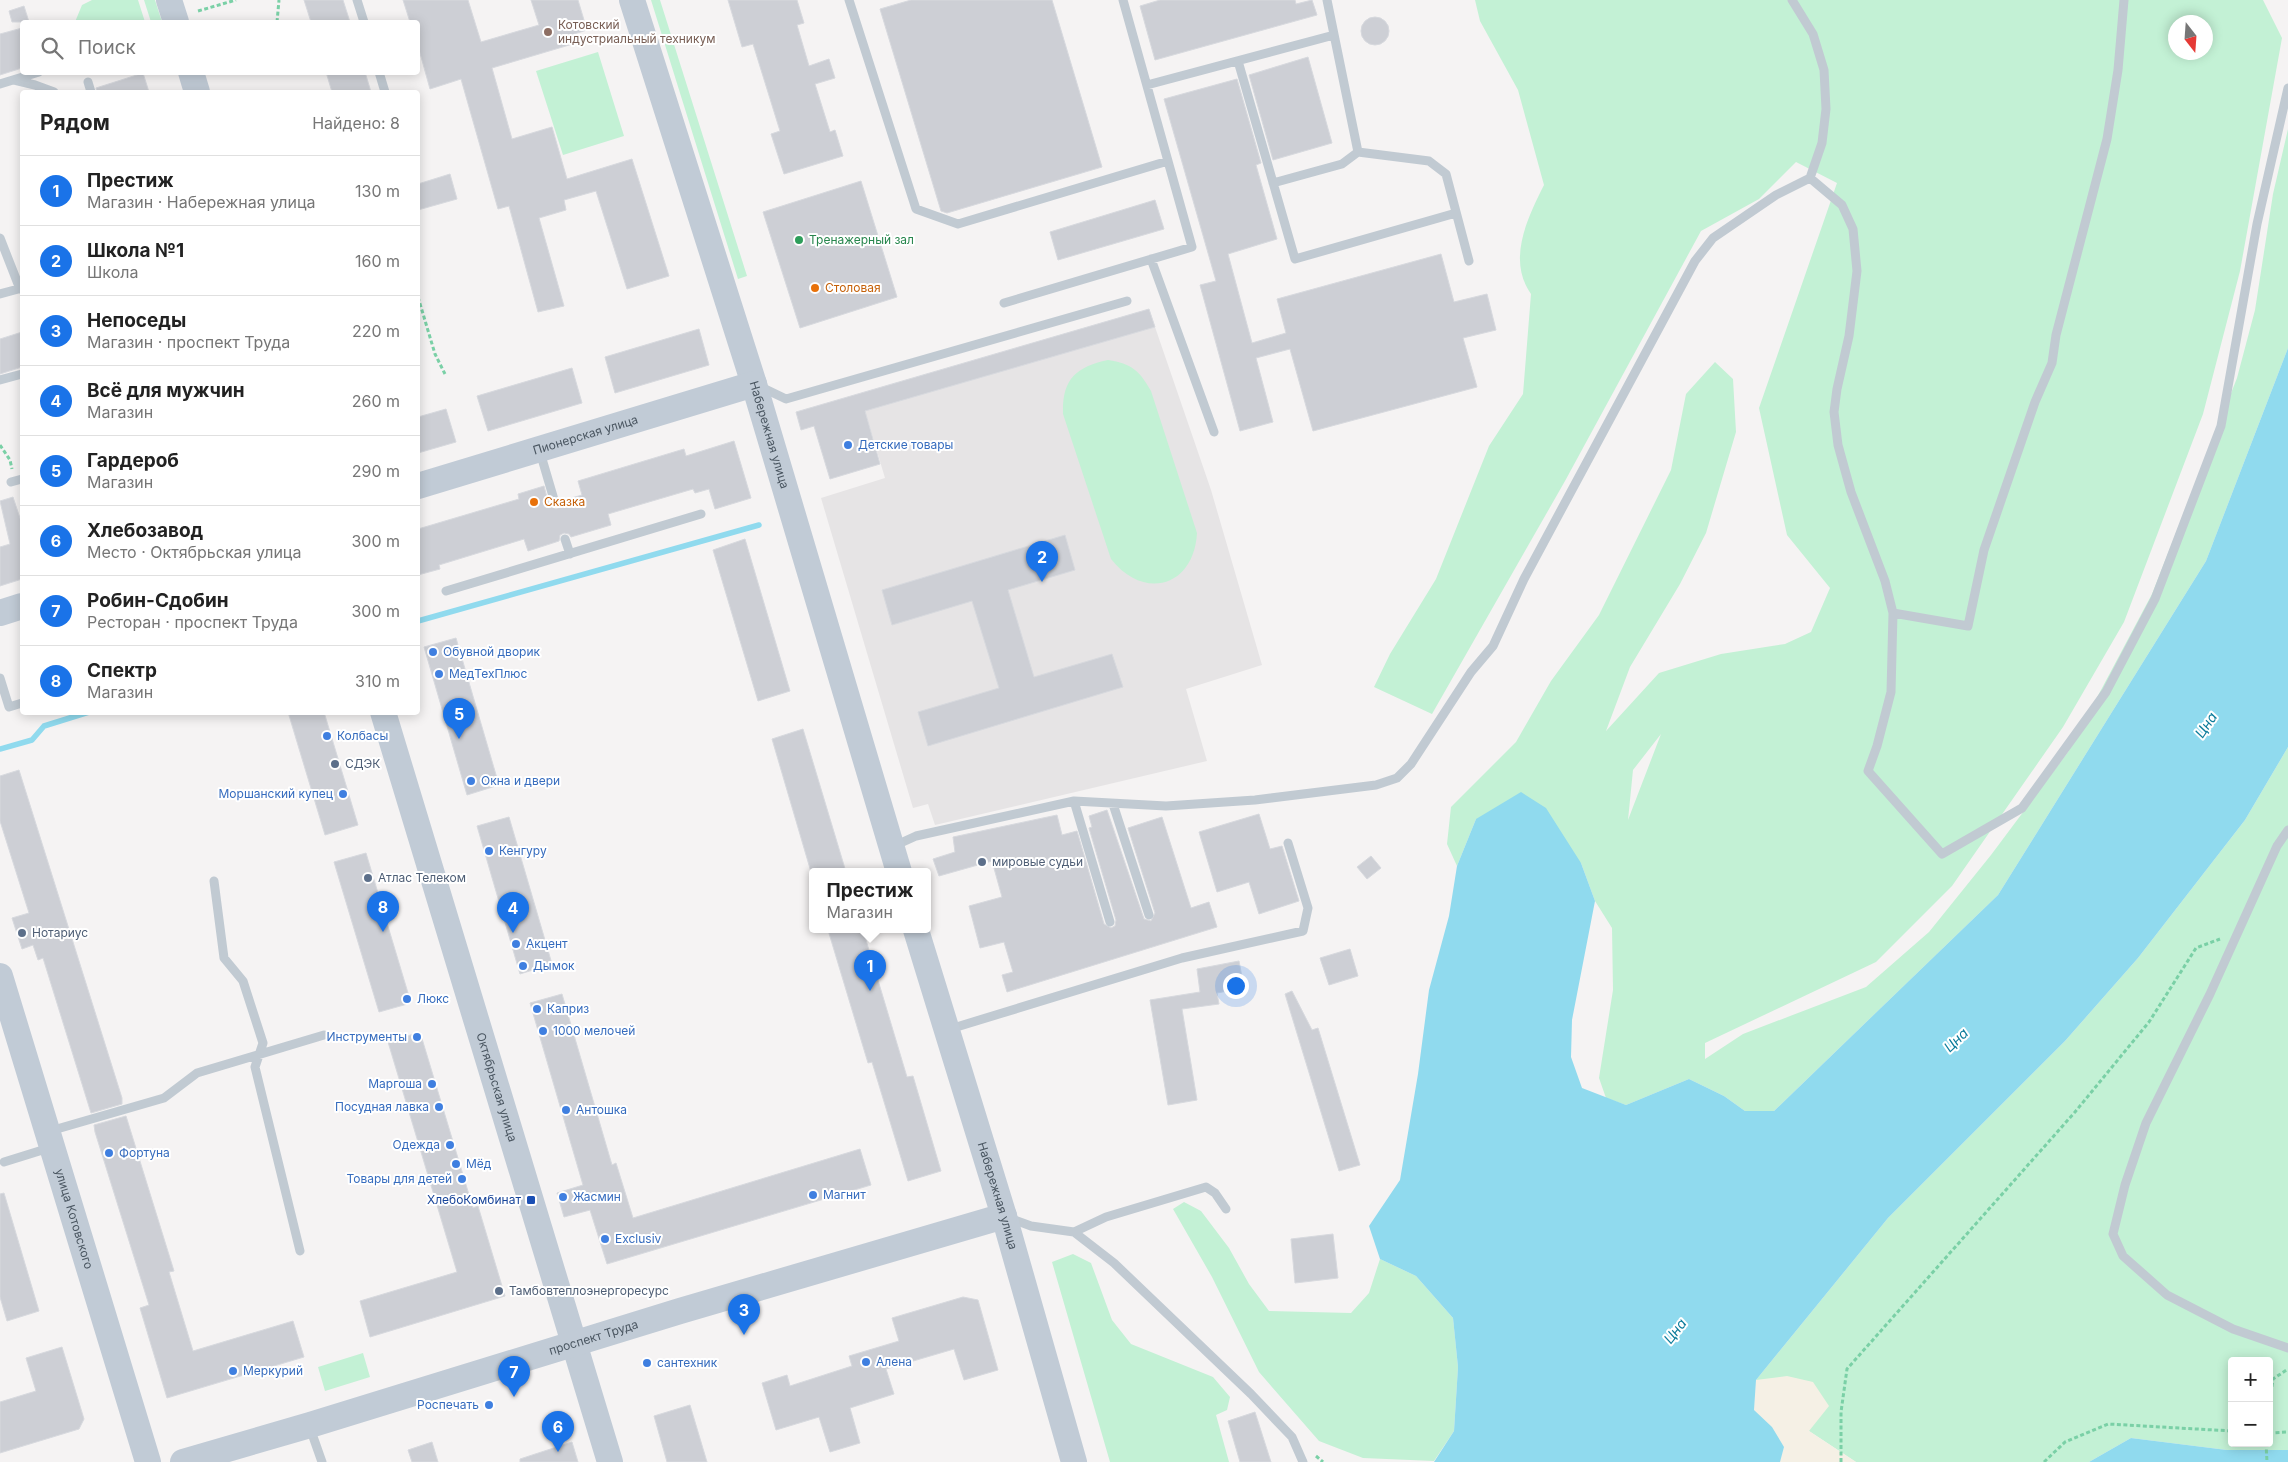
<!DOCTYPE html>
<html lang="ru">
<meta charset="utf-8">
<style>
body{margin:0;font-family:Inter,sans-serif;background:#f2f2f2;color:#222}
.controls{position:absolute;right:15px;bottom:15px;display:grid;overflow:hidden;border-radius:5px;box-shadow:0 2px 12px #0003}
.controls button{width:45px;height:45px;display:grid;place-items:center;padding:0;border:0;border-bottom:1px solid #e0e0e0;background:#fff;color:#222;font:25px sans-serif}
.compass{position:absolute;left:2168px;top:15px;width:45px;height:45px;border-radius:50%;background:#fff;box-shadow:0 2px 12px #0003;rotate:163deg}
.you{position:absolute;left:1235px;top:985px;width:18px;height:18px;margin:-12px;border:4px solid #fff;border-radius:50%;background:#1a73e8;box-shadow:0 0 0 8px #1a73e833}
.badge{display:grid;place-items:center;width:32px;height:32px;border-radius:50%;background:#1a73e8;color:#fff;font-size:16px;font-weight:700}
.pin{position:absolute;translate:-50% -41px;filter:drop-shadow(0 1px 2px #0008)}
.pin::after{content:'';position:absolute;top:26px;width:18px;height:15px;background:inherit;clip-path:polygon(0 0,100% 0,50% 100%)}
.popup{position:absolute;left:809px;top:868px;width:122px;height:65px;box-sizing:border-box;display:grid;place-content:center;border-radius:5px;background:#fff;filter:drop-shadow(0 1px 4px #0005);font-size:16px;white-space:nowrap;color:#767676}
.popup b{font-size:19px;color:#222}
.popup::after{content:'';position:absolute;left:50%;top:100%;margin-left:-10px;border:10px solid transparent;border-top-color:#fff}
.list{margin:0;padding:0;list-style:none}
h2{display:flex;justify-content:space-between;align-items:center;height:65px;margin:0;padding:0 20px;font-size:21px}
h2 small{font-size:16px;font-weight:400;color:#767676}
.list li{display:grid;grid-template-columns:32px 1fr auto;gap:15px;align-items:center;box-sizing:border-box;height:70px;padding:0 20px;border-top:1px solid #e0e0e0}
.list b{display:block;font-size:19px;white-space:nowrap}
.list p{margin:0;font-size:16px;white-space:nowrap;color:#767676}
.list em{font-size:16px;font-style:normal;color:#767676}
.icon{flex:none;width:28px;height:28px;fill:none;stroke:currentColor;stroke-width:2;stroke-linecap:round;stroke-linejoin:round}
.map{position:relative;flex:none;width:2288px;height:1462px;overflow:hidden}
.search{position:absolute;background:#fff;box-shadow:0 2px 12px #0003;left:20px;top:20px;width:400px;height:55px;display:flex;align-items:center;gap:12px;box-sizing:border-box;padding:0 18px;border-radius:5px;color:#767676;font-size:19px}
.panel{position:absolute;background:#fff;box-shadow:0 2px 12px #0003;left:20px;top:90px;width:400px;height:625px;border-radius:5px}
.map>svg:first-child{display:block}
.education{fill:#e6e4e5}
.green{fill:#c3f1d5;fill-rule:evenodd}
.sand{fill:#f5f0e5}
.water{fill:#90daee}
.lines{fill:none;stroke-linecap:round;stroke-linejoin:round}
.stream{stroke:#90daee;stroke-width:5.5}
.building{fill:#cdcfd5;stroke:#d7d9de}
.path{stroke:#7ad0a6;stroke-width:3;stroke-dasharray:4 2.5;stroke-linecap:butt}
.lane{stroke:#c1cad2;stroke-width:9}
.secondary{stroke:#c1cbd6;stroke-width:26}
.education-dot{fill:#8d6e63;stroke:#fff;stroke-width:2}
.leisure-dot{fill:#2e9e5b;stroke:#fff;stroke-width:2}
.food-dot{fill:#e8710a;stroke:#fff;stroke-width:2}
.shop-dot{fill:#3f7fe0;stroke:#fff;stroke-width:2}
.service-dot{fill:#5c6f8a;stroke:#fff;stroke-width:2}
.transit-dot{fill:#1a4fb4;stroke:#fff;stroke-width:2}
.labels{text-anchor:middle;stroke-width:4;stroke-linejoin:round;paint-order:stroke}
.education-label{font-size:12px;fill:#785e54;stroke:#fff;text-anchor:start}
.leisure-label{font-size:12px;fill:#27864d;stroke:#fff;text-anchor:start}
.food-label{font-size:12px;fill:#c56008;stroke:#fff;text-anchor:start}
.street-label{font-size:12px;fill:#4a5661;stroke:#fff}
.shop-label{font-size:12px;fill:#366cbe;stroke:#fff;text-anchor:start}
.service-label{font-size:12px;fill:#4e5e75;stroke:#fff;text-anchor:start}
.transit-label{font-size:12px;fill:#164399;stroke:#fff;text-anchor:end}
.water-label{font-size:14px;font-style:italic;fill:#0c7c9b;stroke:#fff}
</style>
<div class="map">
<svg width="2288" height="1462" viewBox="0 0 2288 1462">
<rect width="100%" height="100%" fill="#f5f3f3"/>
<path class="education" d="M1155 327 1211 490 1262 665 1186 689 1207 761 935 825 928 804 913 808 821 498 885 478 865 411Z"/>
<path class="green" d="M92 0H138L145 22H75L82 5Z
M144 0H155L162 22H151Z
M651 0H660L747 276 738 279Z
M1475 0H2263L2282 38 2240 271 2203 414 2124 622 2063 727 1952 886 1876 962 1705 1043V1059L1743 1034 1866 987 1929 932 1991 855 2068 752 2152 594 2237 378 2255 310 2273 194 2288 129V348L2206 561 1998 895 1774 1111H1745L1724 1096 1689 1079 1626 1105 1606 1098 1599 1078 1613 990 1612 928 1595 901 1581 863 1476 819 1457 866 1447 844 1451 807 1516 742 1551 681 1599 615 1671 470 1686 394 1715 362 1733 379 1736 432 1706 533 1680 584 1630 667 1606 731 1659 673 1721 654 1785 644 1811 632 1830 588 1787 535 1759 408 1837 183 1796 162 1759 199 1701 231 1565 481 1432 714 1374 687 1390 654 1436 579 1489 446 1523 394 1531 294C1507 260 1527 219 1544 185L1518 90 1480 21ZM2176 22H2206V52H2176ZM1661 734 1628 820 1633 770Z
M598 52 624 136 563 155 536 71Z
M1108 360C1132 364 1139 370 1151 391L1197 533C1194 587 1144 601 1111 559L1063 414C1062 380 1075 367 1108 360Z
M2288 747V1450H2227L2131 1438 2089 1462H1856L1809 1431 1756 1380 1888 1218 2065 1041 2138 958 2245 820ZM2232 1361H2269V1443H2232Z
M1184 1202 1201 1211 1229 1248 1249 1284 1269 1311 1351 1313 1369 1293 1380 1259 1416 1276 1453 1318 1458 1367 1454 1431 1434 1461 1363 1458 1319 1441 1259 1372 1212 1277 1173 1209Z
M1073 1254 1091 1263 1112 1320 1131 1344 1213 1377 1230 1397 1227 1410 1216 1415 1229 1462H1110L1052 1262Z
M363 1353 370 1377 325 1391 318 1367Z"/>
<path class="sand" d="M1787 1376 1813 1382 1829 1406 1809 1431 1856 1462H1780L1784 1447 1754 1410 1756 1380Z"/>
<path class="water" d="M2288 348V747L2245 820 2138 958 2065 1041 1888 1218 1756 1380 1754 1410 1772 1427 1784 1447 1780 1462H1434L1454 1431 1458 1367 1453 1318 1416 1276 1380 1259 1369 1226 1400 1180 1418 1074 1429 990 1449 916 1457 866 1476 819 1521 792 1546 808 1581 863 1595 901 1572 1020 1571 1057 1582 1088 1626 1105 1689 1079 1724 1096 1745 1111H1774L1998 895 2206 561Z
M2131 1438 2227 1450H2288V1462H2089Z"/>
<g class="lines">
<path class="stream" d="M418 621 759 525
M0 749 32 740 44 726 89 712"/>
</g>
<path class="building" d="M304 0H343L350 22H311Z
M403 0H468L481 42 539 25 531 0H578L587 30 574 34 576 43 492 68 512 139 552 127 567 179 632 159 669 276 627 289 596 191 564 200 566 210 539 218 564 306 538 312 509 206 498 209 461 79 430 89 418 46V22H410Z
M728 0H797L804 23 797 25 809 66 829 59 835 78 815 84 830 132 835 130 843 156 784 174 771 134 780 131 753 44 742 47Z
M911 0H1052L1102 167 947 213 941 211 880 9Z
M1160 0H1295L1296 4 1312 0 1317 15 1155 60 1140 6Z
M24 6 29 22H12L9 11Z
M1361 31a14 14 0 1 1 28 0a14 14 0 1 1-28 0Z
M22 28V68L0 75V34Z
M1308 57 1332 143 1273 160 1249 75Z
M326 72H365L371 92H332Z
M143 73 149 92H97L96 88Z
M1237 79 1261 163 1256 165 1277 239 1228 254 1252 343 1286 333 1277 299 1441 254 1454 302 1487 294 1496 330 1463 338 1477 387 1313 431 1290 349 1256 358 1273 422 1240 431 1200 285 1216 281 1164 99Z
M450 174 457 199 418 210V184Z
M861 181 897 297 800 328 763 212Z
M1155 200 1164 229 1058 260 1050 232Z
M1149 309 1155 327 865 411 880 464 830 479 814 426 801 430 796 412Z
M699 329 709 365 615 393 605 357Z
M22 332V367L0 374V339Z
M572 368 582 403 488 431 477 396Z
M446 409 456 442 418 453V417Z
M734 441 751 498 715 509 709 489 695 493 693 489 608 514 611 525 571 537 569 534 564 533 560 535 559 541 528 551 524 539 439 565 440 569 418 575V529L519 499 518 494 544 486 549 505 556 509 560 507 561 501 582 495 578 481 684 449 686 456Z
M13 497 22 524V579L0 586V547L10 544 0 501Z
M1065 535 1075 570 1008 590 1034 677 1112 654 1123 687 928 746 918 712 999 688 972 601 892 625 882 590Z
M745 539 790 691 758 701 713 550Z
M456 638 499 785 467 795 424 647Z
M288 712H324L358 825 325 835Z
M803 729 846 872H811L772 739Z
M19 770 122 1098V1104L91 1113 43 958 38 960 33 945 22 949 12 918 29 913 0 821V776Z
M1107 810 1144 919 1151 921 1155 913 1128 828 1162 817 1191 908 1209 902 1217 927 1007 992 1002 975 1013 972 1004 942 980 948 969 906 1002 897 992 861 939 876 933 859 955 852 953 837 1057 815 1062 835 1077 831 1104 924 1111 928 1115 926 1116 920 1089 828 1092 827 1089 816Z
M1259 814 1270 849 1282 846 1299 901 1259 914 1249 882 1217 892 1199 832Z
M509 817 552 964 520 974 477 826Z
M366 853 411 1003 379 1012 334 862Z
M1371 856 1381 868 1367 879 1357 867Z
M828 930H863L907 1077 913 1076 941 1171 908 1181 872 1062 868 1063Z
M1350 949 1358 976 1329 985 1320 958Z
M1239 961 1244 988 1217 993 1219 1004 1182 1009 1197 1100 1168 1105 1150 1000 1200 992 1197 969Z
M1292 991 1312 1030 1318 1028 1360 1165 1339 1171 1285 994Z
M562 994 612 1165 616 1163 633 1218 860 1149 871 1185 607 1264 590 1210 564 1217 557 1193 583 1185 530 1003Z
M420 1032 473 1208 478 1206 505 1296 370 1337 360 1301 457 1272 388 1042Z
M126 1116 174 1271 169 1272 193 1351 293 1321 304 1357 167 1398 140 1308 149 1305 95 1132 94 1125Z
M4 1193 39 1311 7 1321 0 1297V1194Z
M1333 1234 1338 1278 1295 1283 1291 1239Z
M963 1297 978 1300 998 1370 964 1380 954 1349 886 1369 894 1394 850 1408 860 1443 830 1452 819 1417 776 1430 762 1383 787 1375 790 1386 852 1366 849 1356 899 1341 892 1318Z
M62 1347 84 1419 79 1429 0 1453V1402L36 1391 26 1358Z
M690 1405 707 1462H667L654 1416Z
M1255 1412 1271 1462H1240L1228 1421Z
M432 1442 438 1462H412L408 1450Z
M572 1442 578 1462H520V1459Z"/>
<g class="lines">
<path class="path" d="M198 11 236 0
M277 22 279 0
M418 297 435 354 445 374
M0 445 10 460 12 469
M2269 1406 2273 1379 2288 1369
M2269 1433 2288 1432
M2266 1443 2267 1462
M1316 1456 1323 1462
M1841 1462V1412L1847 1369 2075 1112 2149 1022 2196 948 2220 939
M2044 1462 2065 1442 2108 1424 2232 1431"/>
<path class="lane" d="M357 0 364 22
M849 0 916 209 958 224 1168 161
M1327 0 1358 152 1429 161 1446 174 1469 261
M1792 0 1813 34 1824 70 1826 109 1822 143 1810 178 1842 205 1853 229 1857 271 1849 336 1837 389 1834 412 1838 445 1851 492 1885 581 1893 613 1891 692 1877 746 1868 771 1942 854 2022 808 2106 692 2155 599 2221 426 2257 224 2288 88
M1238 61 1295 259 1456 213
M379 72 385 92
M14 80 35 85 54 92
M88 82 91 92
M0 84 39 72
M1147 85 1334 35
M1273 183 1342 164 1358 152
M0 238 20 289
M1151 259 1214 432
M0 294 22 288
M1004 303 1192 247 1123 0
M0 380 22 374
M759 386 786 399 1127 301
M540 452 555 503
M11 482 22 479
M565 539 570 554
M446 591 701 514
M1893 613 1968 626 1984 550 2035 402 2052 363 2056 335 2107 139 2118 70 2124 0
M0 678 9 707 22 703
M1074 801 1110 922
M1113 804 1149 915
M2288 830 2277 846 2210 994 2146 1123 2125 1185 2113 1234 2123 1256 2167 1295 2233 1329 2288 1348
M894 846 916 836 1074 801 1166 806 1255 800 1376 785 1397 778 1411 764 1471 672 1493 646 1524 579 1695 261 1713 238 1776 195 1810 178
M214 881 224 958 243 981 263 1043 255 1067 300 1251
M950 1029 1182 958 1303 931 1308 908 1288 843
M50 1131 164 1098 197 1073 324 1035
M4 1162 49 1148
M1009 1218 1031 1226 1074 1232 1114 1263 1251 1394 1292 1437 1303 1462
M1074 1232 1106 1217 1206 1187 1215 1193 1226 1209
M310 1428 322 1462"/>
<g class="secondary">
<path d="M169 0 176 22"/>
<path id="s1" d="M632 0 754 384 899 872"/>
<path d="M191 72 197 92"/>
<path id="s2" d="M418 486 754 384"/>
<path d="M0 613 22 606"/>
<path id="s3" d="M383 712 610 1462"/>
<path id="s4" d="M916 930 1004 1216 1074 1462"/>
<path id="s5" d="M0 976 148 1462"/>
<path id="s6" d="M183 1462 310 1425 680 1311 1004 1216"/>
</g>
</g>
<circle class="education-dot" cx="548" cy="32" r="5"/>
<circle class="leisure-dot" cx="799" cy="240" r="5"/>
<g class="food-dot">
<circle cx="815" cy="288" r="5"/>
<circle cx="534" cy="502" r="5"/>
</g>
<g class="shop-dot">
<circle cx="848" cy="445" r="5"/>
<circle cx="433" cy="652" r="5"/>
<circle cx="439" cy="674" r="5"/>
<circle cx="327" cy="736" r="5"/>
<circle cx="471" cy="781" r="5"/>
<circle cx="343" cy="794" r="5"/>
<circle cx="489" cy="851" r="5"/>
<circle cx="516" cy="944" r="5"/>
<circle cx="523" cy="966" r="5"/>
<circle cx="407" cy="999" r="5"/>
<circle cx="537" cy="1009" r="5"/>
<circle cx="543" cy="1031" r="5"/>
<circle cx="417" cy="1037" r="5"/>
<circle cx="432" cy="1084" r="5"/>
<circle cx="439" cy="1107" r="5"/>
<circle cx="566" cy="1110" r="5"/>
<circle cx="450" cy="1145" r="5"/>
<circle cx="109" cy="1153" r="5"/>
<circle cx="456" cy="1164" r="5"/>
<circle cx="462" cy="1179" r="5"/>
<circle cx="813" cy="1195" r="5"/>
<circle cx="563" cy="1197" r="5"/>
<circle cx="605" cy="1239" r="5"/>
<circle cx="866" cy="1362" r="5"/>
<circle cx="647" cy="1363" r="5"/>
<circle cx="233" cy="1371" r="5"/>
<circle cx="489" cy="1405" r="5"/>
</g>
<g class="service-dot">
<circle cx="335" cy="764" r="5"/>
<circle cx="982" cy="862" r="5"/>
<circle cx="368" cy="878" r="5"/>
<circle cx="22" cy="933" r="5"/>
<circle cx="499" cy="1291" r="5"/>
</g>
<rect class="transit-dot" x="526" y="1195" width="10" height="10" rx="2.5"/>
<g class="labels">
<g class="education-label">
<text x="558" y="29">Котовский<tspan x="558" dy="14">индустриальный техникум</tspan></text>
</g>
<g class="leisure-label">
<text x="809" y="244">Тренажерный зал</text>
</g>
<g class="food-label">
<text x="825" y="292">Столовая</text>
<text x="544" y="506">Сказка</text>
</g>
<g class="street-label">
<text dy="4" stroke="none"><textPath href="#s2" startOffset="175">Пионерская улица</textPath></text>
<text dy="4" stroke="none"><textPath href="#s1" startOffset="456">Набережная улица</textPath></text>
<text dy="4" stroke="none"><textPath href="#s3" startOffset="392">Октябрьская улица</textPath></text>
<text dy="4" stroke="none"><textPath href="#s4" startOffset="278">Набережная улица</textPath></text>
<text dy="4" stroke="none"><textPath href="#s5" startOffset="254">улица Котовского</textPath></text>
<text dy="4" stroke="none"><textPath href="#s6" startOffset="429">проспект Труда</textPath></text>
</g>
<g class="shop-label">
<text x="858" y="449">Детские товары</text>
<text x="443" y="656">Обувной дворик</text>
<text x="449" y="678">МедТехПлюс</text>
<text x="337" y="740">Колбасы</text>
<text x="481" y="785">Окна и двери</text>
<text x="333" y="798" text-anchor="end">Моршанский купец</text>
<text x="499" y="855">Кенгуру</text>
<text x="526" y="948">Акцент</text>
<text x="533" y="970">Дымок</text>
<text x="417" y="1003">Люкс</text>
<text x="547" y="1013">Каприз</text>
<text x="553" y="1035">1000 мелочей</text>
<text x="407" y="1041" text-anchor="end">Инструменты</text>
<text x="422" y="1088" text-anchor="end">Маргоша</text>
<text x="429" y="1111" text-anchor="end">Посудная лавка</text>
<text x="576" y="1114">Антошка</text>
<text x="440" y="1149" text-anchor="end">Одежда</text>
<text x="119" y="1157">Фортуна</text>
<text x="466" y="1168">Мёд</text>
<text x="452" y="1183" text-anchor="end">Товары для детей</text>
<text x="823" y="1199">Магнит</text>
<text x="573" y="1201">Жасмин</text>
<text x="615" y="1243">Exclusiv</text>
<text x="876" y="1366">Алена</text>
<text x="657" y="1367">сантехник</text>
<text x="243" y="1375">Меркурий</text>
<text x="479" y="1409" text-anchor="end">Роспечать</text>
</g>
<g class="service-label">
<text x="345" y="768">СДЭК</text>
<text x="992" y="866">мировые судьи</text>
<text x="378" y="882">Атлас Телеком</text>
<text x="32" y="937">Нотариус</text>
<text x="509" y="1295">Тамбовтеплоэнергоресурс</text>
</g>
<g class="transit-label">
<text x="521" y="1204">ХлебоКомбинат</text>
</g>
<g class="water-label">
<text transform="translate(2206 725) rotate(-56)" y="5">Цна</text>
<text transform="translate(1956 1040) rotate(-44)" y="5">Цна</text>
<text transform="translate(1675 1331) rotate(-52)" y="5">Цна</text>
</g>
</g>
</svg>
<div class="controls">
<button>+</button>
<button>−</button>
</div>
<svg class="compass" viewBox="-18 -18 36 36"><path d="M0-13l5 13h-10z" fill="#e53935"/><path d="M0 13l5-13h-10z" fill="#767676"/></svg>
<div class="you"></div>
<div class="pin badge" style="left:870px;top:991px">1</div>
<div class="popup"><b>Престиж</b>Магазин</div>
<div class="pin badge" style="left:1042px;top:582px">2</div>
<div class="pin badge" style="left:744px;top:1335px">3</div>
<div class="pin badge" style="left:513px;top:933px">4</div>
<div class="pin badge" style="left:459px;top:739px">5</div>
<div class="pin badge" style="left:558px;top:1452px">6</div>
<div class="pin badge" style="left:514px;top:1397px">7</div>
<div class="pin badge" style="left:383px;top:932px">8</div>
<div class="search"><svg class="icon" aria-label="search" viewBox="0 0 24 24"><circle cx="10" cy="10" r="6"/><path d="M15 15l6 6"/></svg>Поиск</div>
<section class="panel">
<h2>Рядом<small>Найдено: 8</small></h2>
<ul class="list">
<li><span class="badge">1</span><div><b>Престиж</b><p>Магазин · Набережная улица</p></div><em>130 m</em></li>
<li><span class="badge">2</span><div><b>Школа №1</b><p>Школа</p></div><em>160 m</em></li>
<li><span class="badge">3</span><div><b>Непоседы</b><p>Магазин · проспект Труда</p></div><em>220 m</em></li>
<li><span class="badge">4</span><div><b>Всё для мужчин</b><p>Магазин</p></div><em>260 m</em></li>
<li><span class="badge">5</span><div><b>Гардероб</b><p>Магазин</p></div><em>290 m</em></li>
<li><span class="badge">6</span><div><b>Хлебозавод</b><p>Место · Октябрьская улица</p></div><em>300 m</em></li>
<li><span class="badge">7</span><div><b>Робин-Сдобин</b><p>Ресторан · проспект Труда</p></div><em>300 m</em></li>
<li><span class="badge">8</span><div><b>Спектр</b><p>Магазин</p></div><em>310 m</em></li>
</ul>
</section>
</div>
